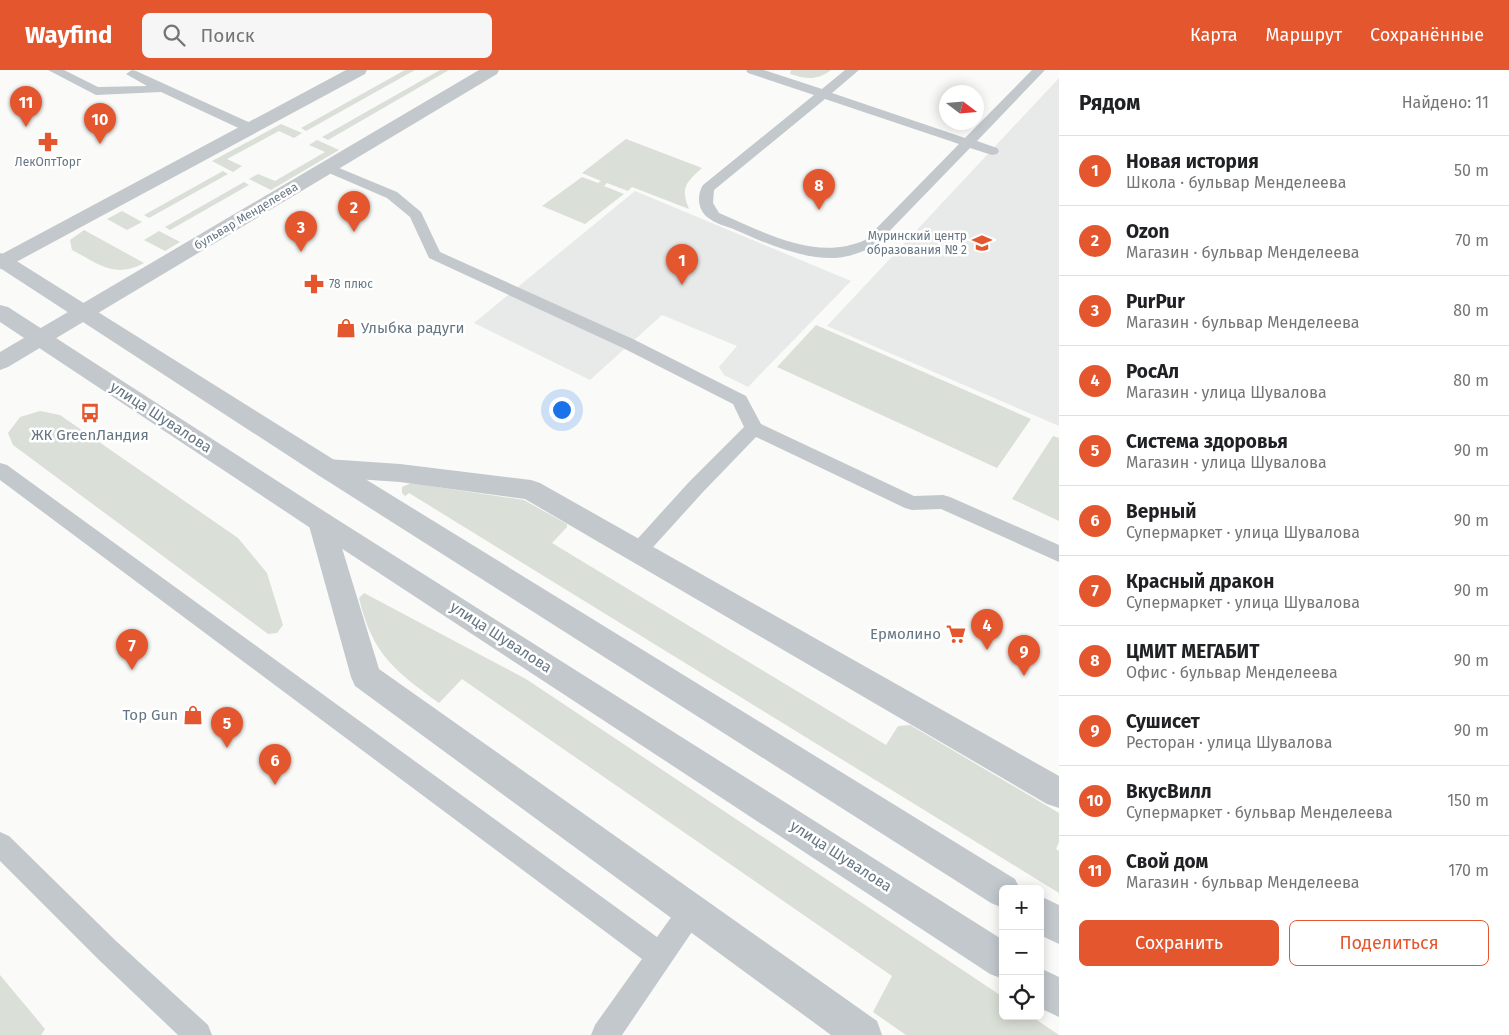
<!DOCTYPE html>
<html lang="ru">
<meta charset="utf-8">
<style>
body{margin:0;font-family:"Fira Sans",sans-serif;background:#f6f6f6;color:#202124}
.controls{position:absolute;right:15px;bottom:15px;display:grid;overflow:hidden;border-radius:8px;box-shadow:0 2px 12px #0003}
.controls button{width:45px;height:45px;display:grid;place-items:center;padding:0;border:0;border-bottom:1px solid #e0e0e0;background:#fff;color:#202124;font:25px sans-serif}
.compass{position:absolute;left:939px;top:15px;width:45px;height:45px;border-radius:50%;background:#fff;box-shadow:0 2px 12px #0003;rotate:106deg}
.you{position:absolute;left:561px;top:339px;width:18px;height:18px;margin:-12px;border:4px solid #fff;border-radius:50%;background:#1a73e8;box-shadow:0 0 0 8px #1a73e833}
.badge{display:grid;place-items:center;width:32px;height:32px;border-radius:50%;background:#e4572e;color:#fff;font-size:16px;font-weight:700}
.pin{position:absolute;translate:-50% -41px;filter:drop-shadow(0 1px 2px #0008)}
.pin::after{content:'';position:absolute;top:26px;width:18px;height:15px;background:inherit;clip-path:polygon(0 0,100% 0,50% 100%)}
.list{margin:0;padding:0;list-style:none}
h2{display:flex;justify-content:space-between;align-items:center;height:65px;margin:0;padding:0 20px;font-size:21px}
h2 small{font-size:16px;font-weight:400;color:#757577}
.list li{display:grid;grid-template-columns:32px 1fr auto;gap:15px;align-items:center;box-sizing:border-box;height:70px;padding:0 20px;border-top:1px solid #e0e0e0}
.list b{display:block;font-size:19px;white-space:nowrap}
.list p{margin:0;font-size:16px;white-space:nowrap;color:#757577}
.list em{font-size:16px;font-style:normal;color:#757577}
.actions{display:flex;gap:10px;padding:15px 20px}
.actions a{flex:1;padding:11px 0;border:1px solid #e4572e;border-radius:8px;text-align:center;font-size:18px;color:#e4572e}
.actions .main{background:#e4572e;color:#fff}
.icon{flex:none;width:28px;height:28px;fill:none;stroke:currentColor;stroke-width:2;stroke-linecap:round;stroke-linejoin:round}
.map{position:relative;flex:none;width:1059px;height:965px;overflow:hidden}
header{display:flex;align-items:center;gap:30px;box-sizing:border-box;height:70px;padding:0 25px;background:#e4572e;color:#fff}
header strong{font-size:24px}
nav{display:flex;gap:28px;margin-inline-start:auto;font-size:18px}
.search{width:350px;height:45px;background:#f6f6f6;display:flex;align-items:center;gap:12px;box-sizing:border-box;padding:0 18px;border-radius:8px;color:#757577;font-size:19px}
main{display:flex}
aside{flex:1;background:#fff}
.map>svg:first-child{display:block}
.built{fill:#e8e9e9}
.green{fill:#dadfd7}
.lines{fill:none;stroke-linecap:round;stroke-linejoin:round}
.service{fill:#c3c8cc;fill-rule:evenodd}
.minor{fill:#c3c8cc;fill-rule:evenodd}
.tertiary{fill:#c3c8cc;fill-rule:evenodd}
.labels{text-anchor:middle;stroke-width:5;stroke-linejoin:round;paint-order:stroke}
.far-poi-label{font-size:12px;fill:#657683;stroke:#fff}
.far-street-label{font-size:12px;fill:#657683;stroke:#fff}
.poi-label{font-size:15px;fill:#657683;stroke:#fff;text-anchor:end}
.street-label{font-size:15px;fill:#657683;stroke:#fff}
</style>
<header>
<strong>Wayfind</strong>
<div class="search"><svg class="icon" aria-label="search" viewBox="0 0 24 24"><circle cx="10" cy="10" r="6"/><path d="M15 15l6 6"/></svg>Поиск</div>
<nav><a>Карта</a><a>Маршрут</a><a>Сохранённые</a></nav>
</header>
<main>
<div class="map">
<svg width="1059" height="965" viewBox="0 0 1059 965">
<rect width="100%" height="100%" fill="#fafaf8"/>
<path class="built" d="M1059 8V356L827 256Z
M635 121 851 211 748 317 724 305 719 297 737 276 662 245 590 310 474 253Z"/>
<path class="green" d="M405 0H415L306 61 301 58Z
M440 0H449L328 70 322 67Z
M791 0H831C817 11 806 9 790 4Z
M281 54 302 63 294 68 279 61 227 89 242 96 233 102 212 91Z
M626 69 702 98C686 113 680 117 689 139L632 117 628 121 607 113 604 116 624 124 585 154 542 136 582 107 598 113 601 111 582 103Z
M317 70 339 80 271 120 249 109 258 104 275 111 325 82 309 75Z
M223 101 228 104 149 148 144 145Z
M244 112 249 115 170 160 165 157Z
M122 141 142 152 127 160 107 149Z
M84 160 144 193C114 209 99 194 72 180L70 170Z
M159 161 180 172 165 181 144 170Z
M816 255 1031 349 997 398 777 297Z
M40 341 60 345 238 468 267 503 283 555 277 563 268 564 13 375 8 363 20 347Z
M1053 366 1059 368V451L1012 429Z
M411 413 524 430 567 454V457L552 473 886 675 898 656 910 655 1059 743V772L1056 779 1059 781V823L409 423 405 426 402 423V417Z
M364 523 526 609 1003 927V946H1031L1059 965H906L873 942 892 906 462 609 439 633C395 601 372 584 359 528Z
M0 905 45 959 41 965H0Z"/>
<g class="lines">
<path class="service" d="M48 0H64L98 17 147 16 126 4 132 0 136 1 255 55 257 58 250 62 245 61 161 22 96 25Z
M746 0H764L822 19 845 0H859L832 23 965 68 1032 0H1045L977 71 997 78 999 81 997 84 992 85 970 78 875 176C862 182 850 187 835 188 799 189 763 172 731 158 724 156 715 153 710 149 698 142 696 126 703 115L814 25 748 3ZM825 29 959 74 865 170C816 192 764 162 719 143L713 133 714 120Z
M327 93 397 122 421 142 440 182 635 270 746 326 761 354 914 426 943 425 950 427 1059 475V492L941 439 912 440 905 438 756 367 703 422 645 486 638 489 631 486 628 481 631 476 689 412 744 357 733 334 623 278 429 188 410 147 387 128 322 100 320 97 322 94Z
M0 393 7 395 657 867 682 832 691 828 700 832 704 841 700 850 622 965H591L595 955 642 889 0 410Z
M0 762 9 766 116 871 208 955 212 965H178L98 889 0 791Z"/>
<path class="minor" d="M346 0H367L365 4 7 197 0 199V185Z
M479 0H499L497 4 8 297 0 300V282Z
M327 389 400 394 531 410 540 413 1059 706V738L1047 734 525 429 400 412 327 407 318 405 314 398 318 391Z
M321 442 330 445 334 452 379 599 877 951 882 965H831L355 616 351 607 308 452 312 445Z"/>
<path class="tertiary" d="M0 183 7 185 336 391 1015 809 1020 819H1003V838L991 833 318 405 0 198Z
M0 235 8 237 330 445 1003 870V909L990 904 312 459 0 252Z
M1040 826 1059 835V874L1040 865Z
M1040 898 1059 907V947L1040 938Z"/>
</g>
<defs>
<symbol id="pharmacy-bare" viewBox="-9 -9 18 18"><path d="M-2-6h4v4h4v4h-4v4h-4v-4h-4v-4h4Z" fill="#e4572e" stroke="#fff" stroke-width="2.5" paint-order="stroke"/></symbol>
<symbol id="school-bare" viewBox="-9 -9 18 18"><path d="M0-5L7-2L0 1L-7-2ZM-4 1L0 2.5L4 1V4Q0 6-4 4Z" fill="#e4572e" stroke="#fff" stroke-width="2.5" paint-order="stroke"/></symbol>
<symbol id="shop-bare" viewBox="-9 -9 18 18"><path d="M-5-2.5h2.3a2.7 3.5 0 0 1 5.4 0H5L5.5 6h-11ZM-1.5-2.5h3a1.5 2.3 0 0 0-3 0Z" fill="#e4572e" stroke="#fff" stroke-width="2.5" paint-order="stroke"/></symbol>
<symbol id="bus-bare" viewBox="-9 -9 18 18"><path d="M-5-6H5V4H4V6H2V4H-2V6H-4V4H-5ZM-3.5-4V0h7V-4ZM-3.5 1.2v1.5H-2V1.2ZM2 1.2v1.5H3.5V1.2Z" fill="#e4572e" stroke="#fff" stroke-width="2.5" paint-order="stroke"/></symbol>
<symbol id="supermarket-bare" viewBox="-9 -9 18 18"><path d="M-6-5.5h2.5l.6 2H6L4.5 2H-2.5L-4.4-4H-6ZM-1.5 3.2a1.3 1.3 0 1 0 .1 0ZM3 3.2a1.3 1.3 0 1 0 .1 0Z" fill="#e4572e" stroke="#fff" stroke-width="2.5" paint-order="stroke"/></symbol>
</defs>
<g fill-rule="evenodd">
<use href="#pharmacy-bare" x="34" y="58" width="28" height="28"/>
<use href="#school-bare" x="968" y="159" width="28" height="28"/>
<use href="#pharmacy-bare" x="300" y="200" width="28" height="28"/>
<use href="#shop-bare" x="332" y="244" width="28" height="28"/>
<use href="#bus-bare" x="76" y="329" width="28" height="28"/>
<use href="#supermarket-bare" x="942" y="550" width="28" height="28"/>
<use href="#shop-bare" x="179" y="631" width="28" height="28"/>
</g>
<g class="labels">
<g class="far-poi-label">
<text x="48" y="96">ЛекОптТорг</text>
<text x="967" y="170" text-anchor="end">Муринский центр<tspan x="967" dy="14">образования № 2</tspan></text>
<text x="329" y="218" text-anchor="start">78 плюс</text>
</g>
<g class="far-street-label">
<text transform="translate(246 146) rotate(-31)" y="4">бульвар Менделеева</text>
</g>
<g class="poi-label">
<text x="361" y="263" text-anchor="start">Улыбка радуги</text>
<text x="90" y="370" text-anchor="middle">ЖК GreenЛандия</text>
<text x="941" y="569">Ермолино</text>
<text x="178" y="650">Top Gun</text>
</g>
<g class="street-label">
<text transform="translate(161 347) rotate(33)" y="5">улица Шувалова</text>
<text transform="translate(501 567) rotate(33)" y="5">улица Шувалова</text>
<text transform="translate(841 786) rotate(33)" y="5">улица Шувалова</text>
</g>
</g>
</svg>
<div class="controls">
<button>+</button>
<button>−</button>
<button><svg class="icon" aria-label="locate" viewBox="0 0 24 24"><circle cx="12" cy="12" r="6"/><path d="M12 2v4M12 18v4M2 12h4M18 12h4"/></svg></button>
</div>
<svg class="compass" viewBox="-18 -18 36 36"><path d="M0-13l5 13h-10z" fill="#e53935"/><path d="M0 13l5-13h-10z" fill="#757577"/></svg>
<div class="you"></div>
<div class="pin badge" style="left:682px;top:215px">1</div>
<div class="pin badge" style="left:354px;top:162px">2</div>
<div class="pin badge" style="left:301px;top:182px">3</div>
<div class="pin badge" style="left:987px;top:580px">4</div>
<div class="pin badge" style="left:227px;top:678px">5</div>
<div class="pin badge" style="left:275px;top:715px">6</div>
<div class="pin badge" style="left:132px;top:600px">7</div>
<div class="pin badge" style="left:819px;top:140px">8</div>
<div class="pin badge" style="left:1024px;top:606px">9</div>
<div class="pin badge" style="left:100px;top:74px">10</div>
<div class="pin badge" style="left:26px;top:57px">11</div>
</div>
<aside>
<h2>Рядом<small>Найдено: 11</small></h2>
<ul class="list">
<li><span class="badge">1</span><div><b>Новая история</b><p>Школа · бульвар Менделеева</p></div><em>50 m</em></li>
<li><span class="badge">2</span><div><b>Ozon</b><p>Магазин · бульвар Менделеева</p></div><em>70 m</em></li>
<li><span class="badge">3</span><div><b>PurPur</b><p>Магазин · бульвар Менделеева</p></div><em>80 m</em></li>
<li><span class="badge">4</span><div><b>РосАл</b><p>Магазин · улица Шувалова</p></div><em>80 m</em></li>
<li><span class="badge">5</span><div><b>Система здоровья</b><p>Магазин · улица Шувалова</p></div><em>90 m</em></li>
<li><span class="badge">6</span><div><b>Верный</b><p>Супермаркет · улица Шувалова</p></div><em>90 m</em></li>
<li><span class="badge">7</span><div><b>Красный дракон</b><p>Супермаркет · улица Шувалова</p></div><em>90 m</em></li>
<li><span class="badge">8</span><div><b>ЦМИТ МЕГАБИТ</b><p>Офис · бульвар Менделеева</p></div><em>90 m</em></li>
<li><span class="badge">9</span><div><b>Сушисет</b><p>Ресторан · улица Шувалова</p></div><em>90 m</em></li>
<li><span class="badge">10</span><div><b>ВкусВилл</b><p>Супермаркет · бульвар Менделеева</p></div><em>150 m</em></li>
<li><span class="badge">11</span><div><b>Свой дом</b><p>Магазин · бульвар Менделеева</p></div><em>170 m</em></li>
</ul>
<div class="actions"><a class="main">Сохранить</a><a>Поделиться</a></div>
</aside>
</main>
